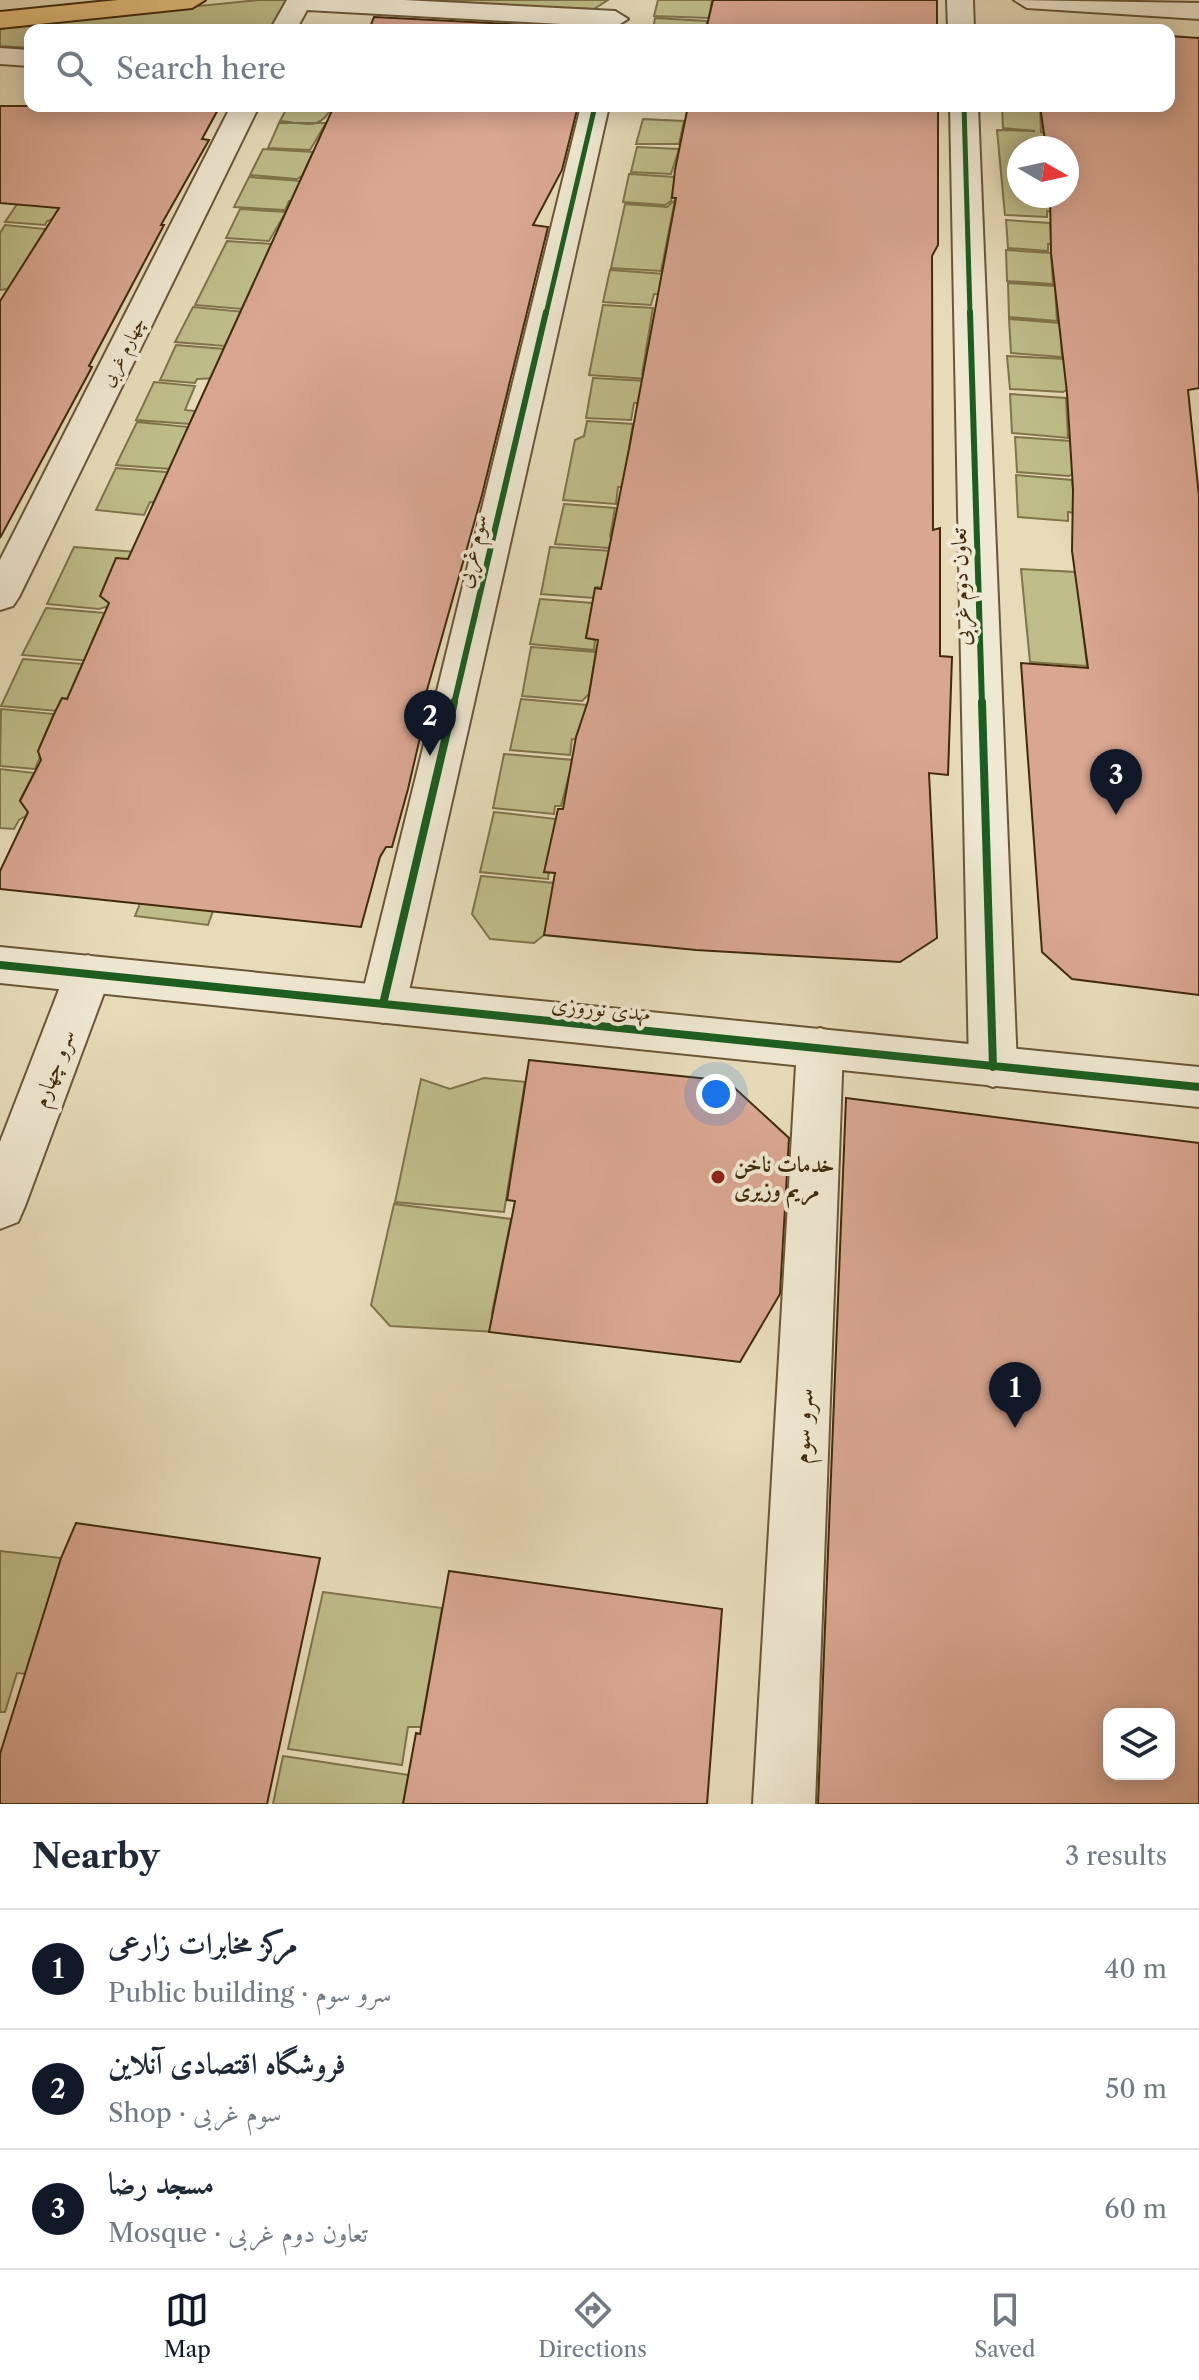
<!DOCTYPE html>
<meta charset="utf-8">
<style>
body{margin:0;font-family:"Libre Caslon Text",Amiri,serif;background:#f2f2f3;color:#1f2937}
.controls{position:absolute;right:24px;bottom:24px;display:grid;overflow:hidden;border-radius:16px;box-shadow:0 4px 20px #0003}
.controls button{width:72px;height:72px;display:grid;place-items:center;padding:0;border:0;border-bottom:2px solid #e0e1e3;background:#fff;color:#1f2937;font:40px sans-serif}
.compass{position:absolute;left:1007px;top:136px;width:72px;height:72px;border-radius:50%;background:#fff;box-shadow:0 4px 20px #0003;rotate:99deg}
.you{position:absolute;left:716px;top:1094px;width:28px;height:28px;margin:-20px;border:6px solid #fff;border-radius:50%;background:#1a73e8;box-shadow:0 0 0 12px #1a73e833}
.badge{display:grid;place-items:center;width:52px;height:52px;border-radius:50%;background:#111827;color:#fff;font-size:26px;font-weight:700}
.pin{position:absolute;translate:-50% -66px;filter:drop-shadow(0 2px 4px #0008)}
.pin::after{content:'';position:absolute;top:42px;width:28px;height:24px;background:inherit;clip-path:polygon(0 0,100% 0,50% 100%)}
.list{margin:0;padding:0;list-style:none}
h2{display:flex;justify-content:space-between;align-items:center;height:104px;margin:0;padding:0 32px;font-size:34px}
h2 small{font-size:26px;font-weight:400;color:#747a83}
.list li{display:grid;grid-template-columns:52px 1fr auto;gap:24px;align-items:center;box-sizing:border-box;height:120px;padding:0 32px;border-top:2px solid #e0e1e3}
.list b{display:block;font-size:30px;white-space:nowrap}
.list p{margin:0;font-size:26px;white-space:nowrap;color:#747a83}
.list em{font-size:26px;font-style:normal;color:#747a83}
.icon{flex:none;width:44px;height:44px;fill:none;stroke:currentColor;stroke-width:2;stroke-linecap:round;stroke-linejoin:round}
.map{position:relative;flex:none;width:1199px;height:1804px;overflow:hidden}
.search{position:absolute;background:#fff;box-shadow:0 4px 20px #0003;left:24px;right:24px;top:24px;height:88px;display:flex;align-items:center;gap:20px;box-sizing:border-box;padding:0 28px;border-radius:16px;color:#747a83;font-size:30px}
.sheet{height:464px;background:#fff}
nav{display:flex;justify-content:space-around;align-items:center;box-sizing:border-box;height:112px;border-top:2px solid #e0e1e3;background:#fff;font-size:22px;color:#747a83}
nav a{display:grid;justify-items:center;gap:4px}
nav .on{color:#111827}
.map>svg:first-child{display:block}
.green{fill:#bebd8a;stroke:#80744b;stroke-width:2}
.building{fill:#d9a691;stroke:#412b0c;stroke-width:2;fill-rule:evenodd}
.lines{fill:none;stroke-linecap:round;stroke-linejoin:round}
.minor-casing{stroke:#6a5737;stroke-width:4}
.tertiary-casing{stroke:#6a5737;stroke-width:4}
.trunk-casing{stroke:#412b0c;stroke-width:4}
.minor{fill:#efe8d2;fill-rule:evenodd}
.tertiary{fill:#efe8d2;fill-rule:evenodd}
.trunk{fill:#e4be7c;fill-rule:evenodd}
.cycleway-far2-casing{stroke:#efe8d2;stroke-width:8}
.cycleway-far1-casing{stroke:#efe8d2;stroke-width:10}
.cycleway-casing{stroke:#efe8d2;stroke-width:13}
.cycleway-far2{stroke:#1b5e20;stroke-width:5}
.cycleway-far1{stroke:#1b5e20;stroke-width:6}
.cycleway{stroke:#1b5e20;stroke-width:8}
.poi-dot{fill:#8f2418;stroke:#efe8d2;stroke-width:3}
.labels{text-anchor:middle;stroke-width:8;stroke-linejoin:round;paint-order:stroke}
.far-street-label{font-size:18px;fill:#412b0c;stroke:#efe8d2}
.street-label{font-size:22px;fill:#412b0c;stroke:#efe8d2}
.poi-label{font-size:22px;font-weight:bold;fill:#412b0c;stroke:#efe8d2;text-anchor:start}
.near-street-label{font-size:26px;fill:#412b0c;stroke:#efe8d2}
</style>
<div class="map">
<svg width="1199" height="1804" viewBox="0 0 1199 1804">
<rect width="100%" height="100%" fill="#e7dbb9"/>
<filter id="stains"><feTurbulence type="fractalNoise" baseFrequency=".0025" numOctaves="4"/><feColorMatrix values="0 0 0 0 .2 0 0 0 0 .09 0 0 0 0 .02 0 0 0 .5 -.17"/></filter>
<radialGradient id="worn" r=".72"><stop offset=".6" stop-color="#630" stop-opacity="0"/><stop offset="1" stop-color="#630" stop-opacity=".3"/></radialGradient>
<path class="green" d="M259 0H294L269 30H30V48L0 46V26Z
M324 0H608L594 9Z
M658 0H712L709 18 654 16Z
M655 18 707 21 706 30H653Z
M288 106H332C321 132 304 123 280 121Z
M1002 106H1040L1041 132 1051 133 1053 148H1019V196H1050L1052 212 1047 211V217L1005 215 997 130 1035 131 1003 128Z
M643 119 684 121 679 144H636Z
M279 123H326L310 150 268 148Z
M637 147 679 149 671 174 631 172Z
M263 149 313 152 302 176 297 179 250 175Z
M629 174 675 177 671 201 665 205 623 202Z
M249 177 315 182 307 202 289 201 285 210 234 207Z
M24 194 59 197 63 216 47 221 45 225 5 222Z
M675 200 661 271 611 268 625 204 667 207Z
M240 209 286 212 269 241 226 238Z
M1006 220 1050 223 1052 244H1048V251L1008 248Z
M5 225 46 229 15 288 0 290V233Z
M227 241 272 244 242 309 195 305Z
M1006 250 1051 253 1053 284 1007 281Z
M610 270 665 274 662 294H654L651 305 603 302Z
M1008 283 1055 286 1057 321 1009 317Z
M603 305 653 308 642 374 654 376 649 379 589 375Z
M193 307 245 312 225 346 175 342Z
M1009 319 1060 323 1062 357 1011 353Z
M176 345 225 349 219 378 197 379 195 383 160 380Z
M1007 356 1065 359 1068 389 1063 392 1010 389Z
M593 378 647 381 640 403H634L631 420 586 418Z
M154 382 195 386 185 410 195 411 190 424 136 420Z
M1010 394 1066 398 1068 438 1012 433Z
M587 421 633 424 623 487H618L616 504 563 500 575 440 584 436Z
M137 422 189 427 170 469 116 465Z
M1015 437 1071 441 1074 473 1069 476 1017 472Z
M116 468 178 473 165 503 150 502 144 515 96 510Z
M1016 475 1072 480 1075 513 1068 512V521L1018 517Z
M564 504 615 508 610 536 613 541 608 548 555 544Z
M74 547 136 552 116 604 99 609 47 604Z
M550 547 613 551 607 588 596 587 594 598 541 594Z
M1021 569 1076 572 1087 666 1030 662Z
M540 599 593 603 586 638 595 640 594 650 530 644Z
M46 608 105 613 90 647V661L22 655Z
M531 647 596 652 589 694 582 701 522 696Z
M23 659 96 665 58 711 1 706Z
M521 699 587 705 582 740 572 739 570 755 510 750Z
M1 709 54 714 38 751 40 757 35 769 0 766Z
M504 754 573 760 561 806H555L554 814 493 808Z
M0 769 34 773 20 800 29 814 19 820 14 829 0 828Z
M494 812 556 819 545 871 549 872 548 879 480 872Z
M164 844 208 911H213L208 925 135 916Z
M481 876 554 883 544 935 534 943 490 939 472 914Z
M484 1078 525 1082 504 1212 395 1202 421 1079 450 1089Z
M394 1204 511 1219 492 1313 496 1332 390 1326 371 1305Z
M0 1551 61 1558 27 1674 17 1673 5 1712H0Z
M323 1592 442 1608 421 1727H408L402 1765 288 1749Z
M283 1756 409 1775 403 1804H273Z"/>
<path class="building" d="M713 0H937V30H706Z
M374 17 605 29 369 30Z
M1169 36 1199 38V388L1188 390 1199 496V995L1072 979 1042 952 1021 663 1088 668 1072 551 1073 489 1067 393 1051 253 1050 196H1067V148H1046L1040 106H1169Z
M0 106H220L202 139 209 140 161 225H164L89 366 92 367 0 538V301L59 208 0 203Z
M334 106H578L562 170 533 225 548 227 482 495 416 729H422L408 789 392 847H386L380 857 361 927 0 889V871L28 812 20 801 41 760 38 751 54 714 62 698 67 699 109 603 100 596 116 558 128 559Z
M688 106H938V245L932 256 933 530 940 528V656L952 657 948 775 929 773 937 938 900 962 696 950 544 935 555 873 544 872 558 809H563L576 737 588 701 598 640 586 638 595 588 601 589 629 449 676 198H672L675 170Z
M529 1060 727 1081 789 1138 780 1294 740 1362 489 1332 515 1201 507 1200Z
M846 1098 1199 1143V1804H818ZM1109 1714H1169V1774H1109Z
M76 1523 320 1558 267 1804H0V1754L61 1558Z
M449 1571 722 1609 707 1804H403L416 1733 420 1734Z"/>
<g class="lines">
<defs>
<path id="minor" d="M287 0H404L615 11 628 19 615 27 307 10 296 30H270Z
M947 0H973L974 30H948Z
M1014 0 1199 3V19L1027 8Z
M0 48 30 50V66L0 64Z
M231 106H259L19 597 13 606 0 610V560Z
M581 106H609L406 1004 399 1017 383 1023 367 1017 360 1004Z
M950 106H978L1017 1067 1010 1081 993 1087 976 1081 969 1067Z
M88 955 104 961 111 974 25 1206 18 1222 0 1229V1142L65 974 72 961Z
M820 1028 837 1034 843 1048 815 1804H753L797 1048 803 1034Z"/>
<path id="tertiary" d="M0 947 1199 1067V1107L0 983Z"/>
<path id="trunk" d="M118 0H205L192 8 0 28V12Z"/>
</defs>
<use href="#minor" class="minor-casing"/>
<use href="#tertiary" class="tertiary-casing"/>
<use href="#trunk" class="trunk-casing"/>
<use href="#minor" class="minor"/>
<use href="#tertiary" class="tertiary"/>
<use href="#trunk" class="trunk"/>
<defs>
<path id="cycleway-far2" d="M964 106 970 314
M546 314 595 106"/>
<path id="cycleway-far1" d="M970 312 982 704
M454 704 546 312"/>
<path id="cycleway" d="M982 702 993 1067
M0 965 1199 1087
M383 1004 454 702"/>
</defs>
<use href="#cycleway-far2" class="cycleway-far2-casing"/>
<use href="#cycleway-far1" class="cycleway-far1-casing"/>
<use href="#cycleway" class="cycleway-casing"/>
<use href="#cycleway-far2" class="cycleway-far2"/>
<use href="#cycleway-far1" class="cycleway-far1"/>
<use href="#cycleway" class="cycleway"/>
</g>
<circle class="poi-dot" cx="718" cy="1177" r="8"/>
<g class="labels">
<g class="far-street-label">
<text transform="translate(123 352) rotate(-63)" y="6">چهارم غربی</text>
</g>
<g class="street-label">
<text transform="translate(471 551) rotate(-77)" y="8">سوم غربی</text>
<text transform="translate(960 587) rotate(-92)" y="8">تعاون دوم غربی</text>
<text transform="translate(601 1008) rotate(6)" y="8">مهدی نوروزی</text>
<text transform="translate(53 1068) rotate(-69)" y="8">سرو چهارم</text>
</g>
<g class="poi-label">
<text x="734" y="1172">خدمات ناخن<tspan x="734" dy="25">مریم وزیری</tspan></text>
</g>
<g class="near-street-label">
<text transform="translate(802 1426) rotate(-87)" y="9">سرو سوم</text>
</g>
</g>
<rect width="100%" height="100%" filter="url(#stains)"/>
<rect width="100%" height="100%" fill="url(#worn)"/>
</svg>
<div class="controls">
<button><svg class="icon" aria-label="layers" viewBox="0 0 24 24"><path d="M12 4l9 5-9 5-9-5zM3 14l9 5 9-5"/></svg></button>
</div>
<svg class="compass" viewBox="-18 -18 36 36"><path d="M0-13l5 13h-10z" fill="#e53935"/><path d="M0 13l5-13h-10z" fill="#747a83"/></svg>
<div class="you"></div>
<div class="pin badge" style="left:1015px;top:1428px">1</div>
<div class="pin badge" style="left:430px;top:756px">2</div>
<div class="pin badge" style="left:1116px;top:815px">3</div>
<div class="search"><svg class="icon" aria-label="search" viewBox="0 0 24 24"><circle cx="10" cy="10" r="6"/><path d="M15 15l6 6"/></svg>Search here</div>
</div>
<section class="sheet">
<h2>Nearby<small>3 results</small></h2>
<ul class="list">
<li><span class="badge">1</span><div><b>مرکز مخابرات زارعی</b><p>Public building · سرو سوم</p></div><em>40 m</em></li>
<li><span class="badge">2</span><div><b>فروشگاه اقتصادی آنلاین</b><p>Shop · سوم غربی</p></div><em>50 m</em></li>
<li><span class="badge">3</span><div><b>مسجد رضا</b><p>Mosque · تعاون دوم غربی</p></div><em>60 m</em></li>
</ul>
</section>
<nav>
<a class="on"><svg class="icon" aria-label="map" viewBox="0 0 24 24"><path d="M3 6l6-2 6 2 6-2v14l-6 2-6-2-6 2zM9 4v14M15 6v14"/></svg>Map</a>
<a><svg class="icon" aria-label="directions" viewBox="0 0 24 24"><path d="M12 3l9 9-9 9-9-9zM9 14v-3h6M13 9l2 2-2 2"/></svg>Directions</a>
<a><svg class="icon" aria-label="saved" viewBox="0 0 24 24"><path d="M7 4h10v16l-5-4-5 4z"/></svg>Saved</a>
</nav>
